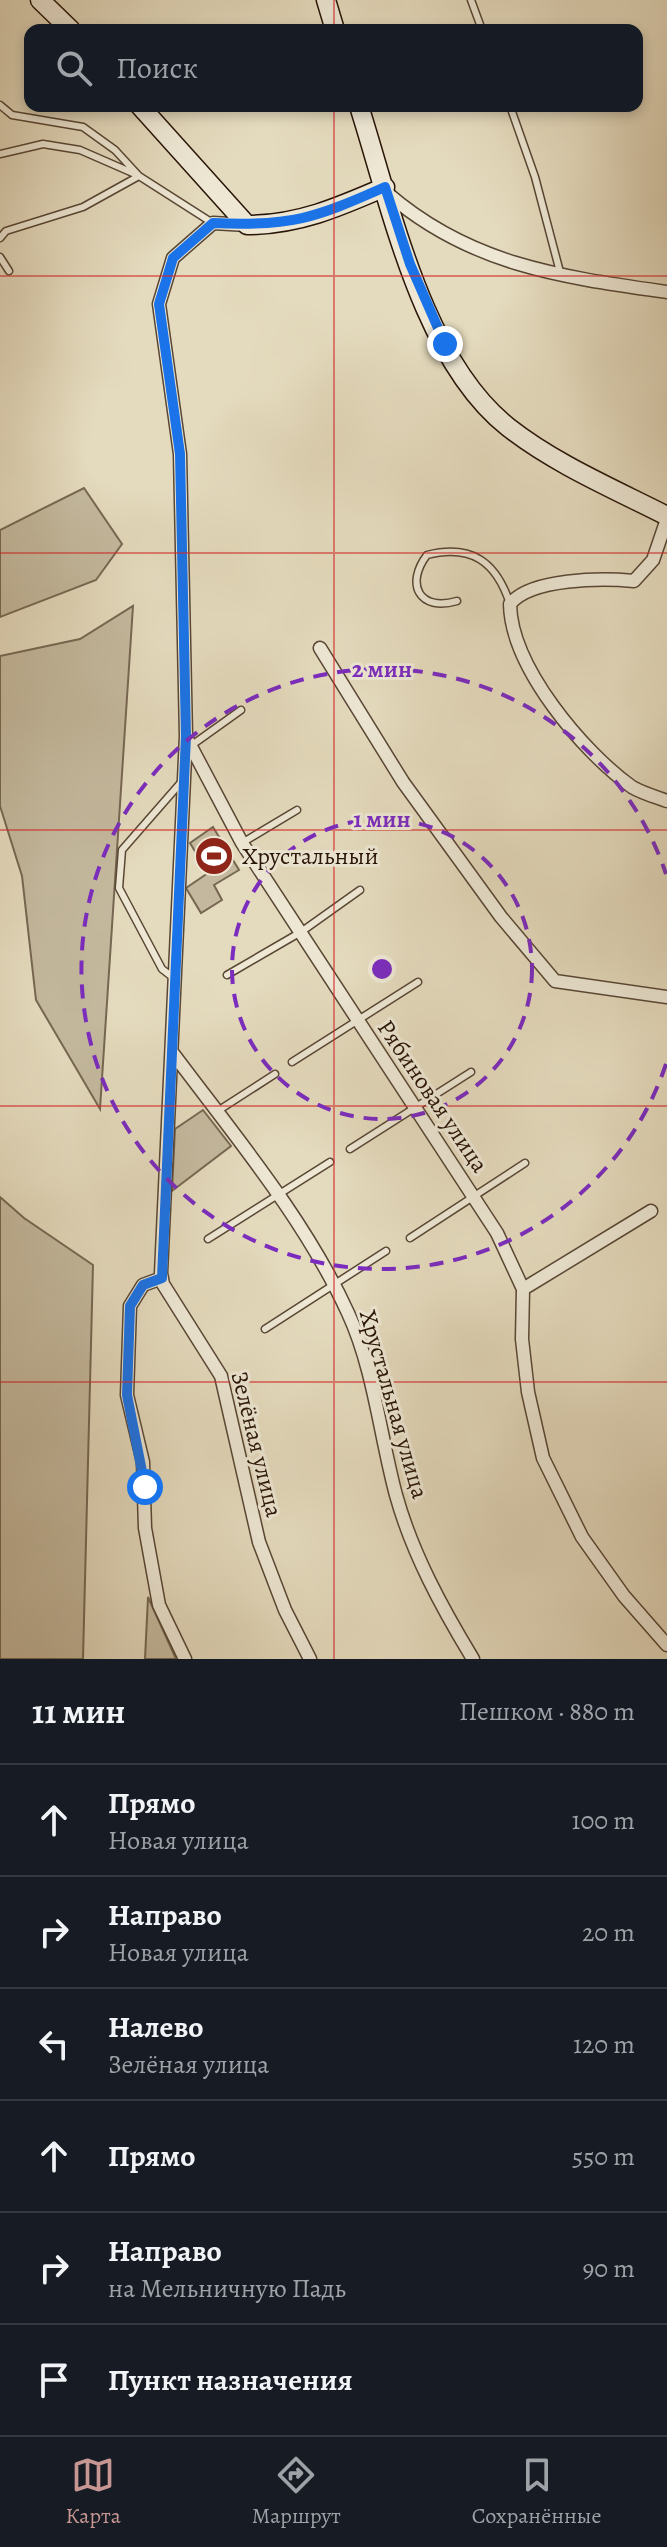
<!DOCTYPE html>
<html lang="ru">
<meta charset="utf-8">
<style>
body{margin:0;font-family:Alegreya,serif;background:#20242c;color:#f1f3f6}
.stop{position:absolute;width:24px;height:24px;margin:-18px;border:6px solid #1a73e8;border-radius:50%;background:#fff}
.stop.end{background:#1a73e8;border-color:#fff;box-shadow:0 2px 8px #0008}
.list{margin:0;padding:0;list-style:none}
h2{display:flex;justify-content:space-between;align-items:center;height:104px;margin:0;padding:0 32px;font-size:34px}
h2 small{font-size:26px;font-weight:400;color:#9ea1a6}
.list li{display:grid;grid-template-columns:52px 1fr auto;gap:24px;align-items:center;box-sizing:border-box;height:112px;padding:0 32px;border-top:2px solid #363941}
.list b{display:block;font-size:30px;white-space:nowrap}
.list p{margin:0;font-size:26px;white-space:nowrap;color:#9ea1a6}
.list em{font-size:26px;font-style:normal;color:#9ea1a6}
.icon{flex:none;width:44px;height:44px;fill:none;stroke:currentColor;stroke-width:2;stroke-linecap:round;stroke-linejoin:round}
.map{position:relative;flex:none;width:667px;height:1659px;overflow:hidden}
.search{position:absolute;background:#171b24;box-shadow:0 4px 12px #0003;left:24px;right:24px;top:24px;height:88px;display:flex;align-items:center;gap:20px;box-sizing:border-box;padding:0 28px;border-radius:16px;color:#9ea1a6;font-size:30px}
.sheet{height:776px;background:#171b24}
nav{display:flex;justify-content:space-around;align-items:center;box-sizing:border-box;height:112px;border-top:2px solid #363941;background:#171b24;font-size:22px;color:#9ea1a6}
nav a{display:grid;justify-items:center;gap:4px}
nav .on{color:#c59692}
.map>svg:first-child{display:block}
.green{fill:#c4b99e;stroke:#766752;stroke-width:2}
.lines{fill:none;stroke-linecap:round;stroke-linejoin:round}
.lane-casing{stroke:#584634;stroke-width:9}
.street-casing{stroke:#584634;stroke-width:15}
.secondary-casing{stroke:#291507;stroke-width:21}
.lane{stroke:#ede7d4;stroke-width:6}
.street{stroke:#ede7d4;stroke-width:12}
.secondary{stroke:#ede7d4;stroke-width:18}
.route{stroke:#1a73e8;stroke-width:10}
.grid{fill:none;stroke:#d62828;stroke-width:2;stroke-opacity:0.55}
.ring{fill:none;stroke:#7b2cbf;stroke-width:4;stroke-dasharray:14 10}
.labels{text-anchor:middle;stroke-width:6;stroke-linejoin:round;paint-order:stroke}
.poi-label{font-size:24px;fill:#291507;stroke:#ede7d4;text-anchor:start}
.street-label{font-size:24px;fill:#291507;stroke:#ede7d4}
.centre{fill:#7b2cbf;stroke:#ede7d4;stroke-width:4}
.ring-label{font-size:24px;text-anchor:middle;font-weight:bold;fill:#7b2cbf;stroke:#ede7d4;stroke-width:6;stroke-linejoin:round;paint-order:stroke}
</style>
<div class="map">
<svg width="667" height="1659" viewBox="0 0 667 1659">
<rect width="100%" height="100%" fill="#e4dabd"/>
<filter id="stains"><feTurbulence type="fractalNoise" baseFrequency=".0025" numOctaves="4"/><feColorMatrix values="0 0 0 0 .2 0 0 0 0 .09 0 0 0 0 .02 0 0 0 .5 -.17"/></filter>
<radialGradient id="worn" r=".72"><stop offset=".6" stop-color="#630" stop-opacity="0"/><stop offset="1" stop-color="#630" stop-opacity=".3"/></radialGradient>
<path class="green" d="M84 488 122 544 96 580 0 617V530Z
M133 606 100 1109 36 1000 22 876 0 806V656L80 639Z
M213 827 239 870 214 885 222 900 201 913 186 888 208 873 190 843Z
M203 1110 231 1146 172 1191 175 1129Z
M0 1197 24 1218 93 1265 83 1659H0Z
M148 1597 176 1659H145Z"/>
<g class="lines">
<defs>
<path id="lane" d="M471 0 482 30
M0 105 12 115 83 127 115 150 139 176 211 222
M510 106 535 177 560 272
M0 154 43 144 80 150 135 174
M0 238 6 231 83 207 139 176
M0 257 9 271
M457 601C419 612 405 584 427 555 471 544 496 561 510 604
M192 745 241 710
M242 843 297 810
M227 975 301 932 360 890
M175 979 162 969 119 888 122 850 184 779
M292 1062 418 982
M216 1112 275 1074
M350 1149 471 1072
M410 1238 525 1163
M208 1239 330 1162
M265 1329 386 1251"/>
<path id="street" d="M387 193C470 265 561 277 667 292
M247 225 213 223 173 258 159 304 180 454 186 736 161 1273 163 1284 221 1376 259 1542 285 1610 310 1659
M667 519 653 560 634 581C602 578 531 578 510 604 511 667 583 752 632 787 642 793 656 797 667 801
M320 648 403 782 501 917 555 981 667 997
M186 737 242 843 497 1233 523 1289 522 1339 528 1392 543 1458 582 1537 624 1596 667 1645
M172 1052C234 1135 305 1219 348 1313 374 1369 380 1436 396 1495 412 1553 442 1608 473 1659
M162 1278 143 1285 130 1306 127 1395 143 1462 145 1528 159 1605 185 1659
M523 1289 651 1211"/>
<path id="secondary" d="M40 0 71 30
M326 0 335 30
M140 106 247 225C298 225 339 207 385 187
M359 106C391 206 422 359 508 427 555 464 614 489 667 516"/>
</defs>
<use href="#lane" class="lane-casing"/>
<use href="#street" class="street-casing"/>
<use href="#secondary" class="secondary-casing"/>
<use href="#lane" class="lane"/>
<use href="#street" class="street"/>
<use href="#secondary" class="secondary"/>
</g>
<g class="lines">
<path class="route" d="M145 1487 127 1395 130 1306 143 1285 162 1278 186 736 180 454 159 304 173 258 213 223C291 227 315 218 385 187L410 264 445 344"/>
</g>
<path class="grid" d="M334 0V30M334 106V1659M0 276H667M0 553H667M0 830H667M0 1106H667M0 1382H667"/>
<g class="ring">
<circle cx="382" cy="969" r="150"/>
<path d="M666 1064A300 300 0 1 1 666 874"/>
</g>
<defs>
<symbol id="stadium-disc" viewBox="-11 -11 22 22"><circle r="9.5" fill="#8f2418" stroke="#ede7d4"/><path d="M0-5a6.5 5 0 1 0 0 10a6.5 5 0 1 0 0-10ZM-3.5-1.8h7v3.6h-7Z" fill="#fff"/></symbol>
</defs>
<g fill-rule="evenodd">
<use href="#stadium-disc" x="192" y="834" width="44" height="44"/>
</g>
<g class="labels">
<g class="poi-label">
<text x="242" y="864">Хрустальный</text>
</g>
<g class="street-label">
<text transform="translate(433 1096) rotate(56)" y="8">Рябиновая улица</text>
<text transform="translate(394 1404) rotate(74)" y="8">Хрустальная улица</text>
<text transform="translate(257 1444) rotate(76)" y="8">Зелёная улица</text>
</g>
</g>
<circle cx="382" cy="969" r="12" class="centre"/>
<g class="ring-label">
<text x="382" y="677">2 мин</text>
<text x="382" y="827">1 мин</text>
</g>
<rect width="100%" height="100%" filter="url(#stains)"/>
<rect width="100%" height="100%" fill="url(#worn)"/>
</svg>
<div class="stop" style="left:145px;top:1487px"></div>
<div class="stop end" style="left:445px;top:344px"></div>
<div class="search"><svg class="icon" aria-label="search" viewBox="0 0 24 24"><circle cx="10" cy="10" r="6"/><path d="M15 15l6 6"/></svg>Поиск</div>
</div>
<section class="sheet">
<h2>11 мин<small>Пешком · 880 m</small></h2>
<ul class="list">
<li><svg class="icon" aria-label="ahead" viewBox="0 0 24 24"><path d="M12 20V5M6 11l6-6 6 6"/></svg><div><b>Прямо</b><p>Новая улица</p></div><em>100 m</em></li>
<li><svg class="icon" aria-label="right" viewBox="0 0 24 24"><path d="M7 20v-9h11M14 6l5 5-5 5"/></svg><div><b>Направо</b><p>Новая улица</p></div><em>20 m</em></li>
<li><svg class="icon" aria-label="left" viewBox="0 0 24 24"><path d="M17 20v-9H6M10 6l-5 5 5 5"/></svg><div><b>Налево</b><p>Зелёная улица</p></div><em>120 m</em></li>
<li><svg class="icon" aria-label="ahead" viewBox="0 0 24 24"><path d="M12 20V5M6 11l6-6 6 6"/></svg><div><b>Прямо</b></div><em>550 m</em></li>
<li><svg class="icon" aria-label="right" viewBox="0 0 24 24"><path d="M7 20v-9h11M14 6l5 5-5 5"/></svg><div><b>Направо</b><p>на Мельничную Падь</p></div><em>90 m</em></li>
<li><svg class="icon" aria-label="arrive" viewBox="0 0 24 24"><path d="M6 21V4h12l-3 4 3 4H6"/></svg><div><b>Пункт назначения</b></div></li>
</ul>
</section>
<nav>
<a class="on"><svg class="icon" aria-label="map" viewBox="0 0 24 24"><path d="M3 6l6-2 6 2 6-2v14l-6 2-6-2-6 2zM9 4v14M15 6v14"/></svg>Карта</a>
<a><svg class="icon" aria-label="directions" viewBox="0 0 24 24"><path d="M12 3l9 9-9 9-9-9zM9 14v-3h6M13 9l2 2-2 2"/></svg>Маршрут</a>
<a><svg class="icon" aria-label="saved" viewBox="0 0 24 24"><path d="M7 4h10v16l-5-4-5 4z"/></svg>Сохранённые</a>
</nav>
